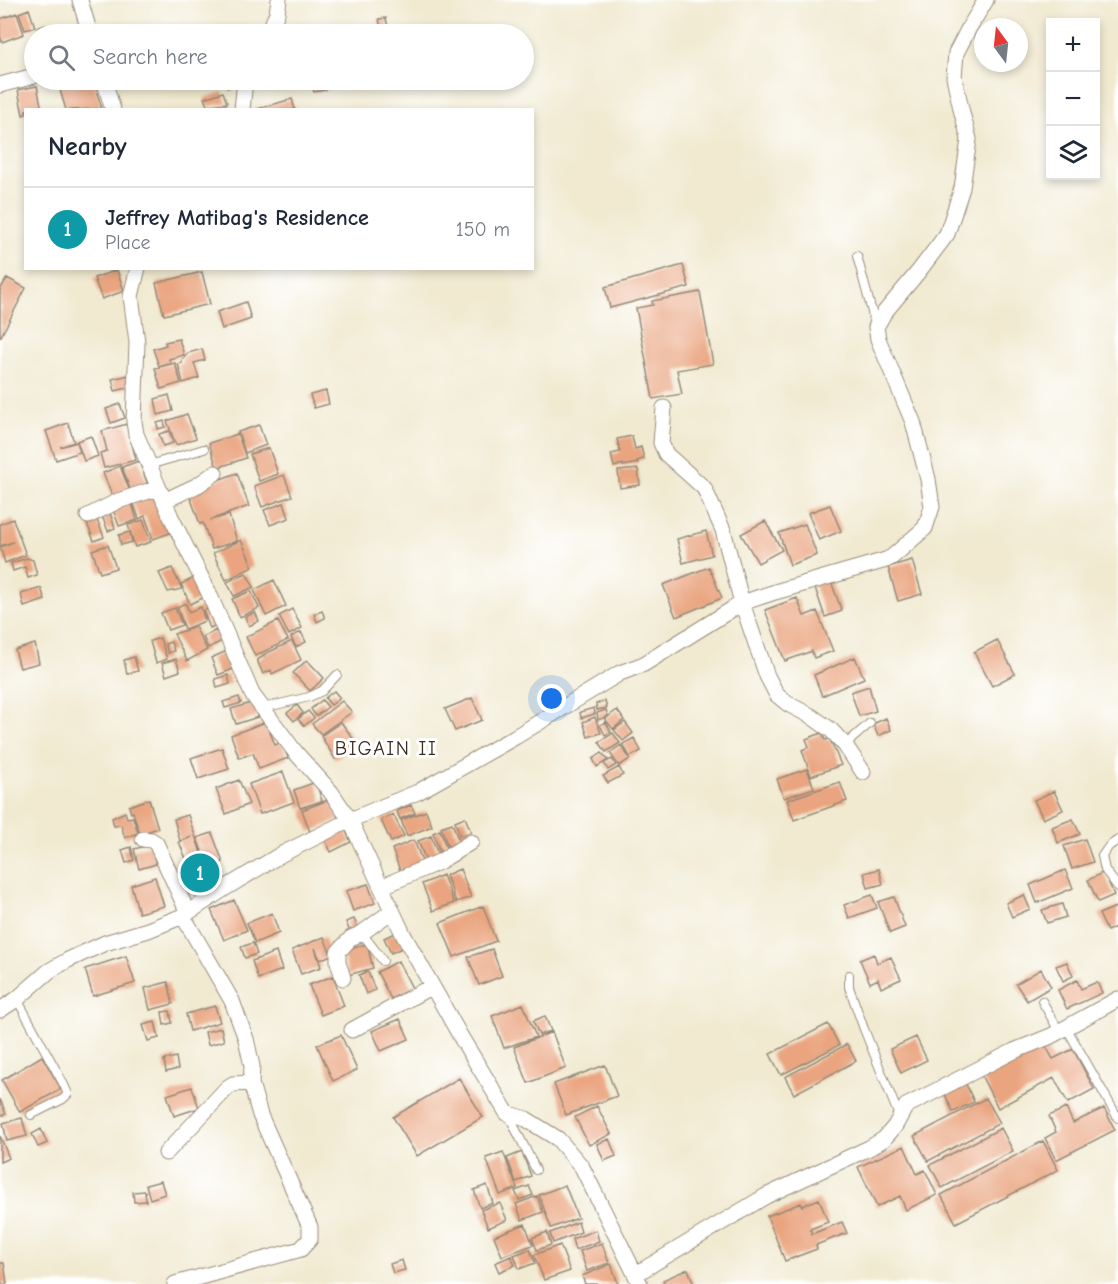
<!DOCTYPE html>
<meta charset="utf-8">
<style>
body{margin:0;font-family:"Comic Neue",sans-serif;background:#f2f2f3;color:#1f2937}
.controls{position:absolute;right:18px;top:18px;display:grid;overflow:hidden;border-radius:0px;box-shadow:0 3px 9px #0003}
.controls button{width:54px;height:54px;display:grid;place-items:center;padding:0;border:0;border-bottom:2px solid #e0e1e3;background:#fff;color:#1f2937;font:30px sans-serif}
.compass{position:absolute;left:974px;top:18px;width:54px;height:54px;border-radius:50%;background:#fff;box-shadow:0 3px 9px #0003;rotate:345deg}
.you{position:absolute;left:552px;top:699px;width:21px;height:21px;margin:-15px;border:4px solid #fff;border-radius:50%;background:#1a73e8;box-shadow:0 0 0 9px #1a73e833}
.badge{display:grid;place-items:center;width:39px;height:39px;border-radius:50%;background:#d1495b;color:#fff;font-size:20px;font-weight:700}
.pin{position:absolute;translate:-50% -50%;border:3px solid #fff;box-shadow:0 2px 6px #0006}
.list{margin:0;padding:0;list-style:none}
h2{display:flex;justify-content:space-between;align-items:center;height:78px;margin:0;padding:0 24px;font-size:26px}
h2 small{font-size:20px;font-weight:400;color:#747a83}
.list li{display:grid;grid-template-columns:39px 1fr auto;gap:18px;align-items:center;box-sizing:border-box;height:84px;padding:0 24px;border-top:2px solid #e0e1e3}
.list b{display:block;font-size:22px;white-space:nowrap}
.list p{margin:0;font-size:20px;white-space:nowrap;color:#747a83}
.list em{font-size:20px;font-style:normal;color:#747a83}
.icon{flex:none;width:33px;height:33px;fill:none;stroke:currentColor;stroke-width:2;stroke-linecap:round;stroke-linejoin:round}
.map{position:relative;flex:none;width:1118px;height:1284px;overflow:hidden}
.search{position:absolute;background:#fff;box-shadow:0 3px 9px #0003;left:24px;top:24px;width:510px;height:66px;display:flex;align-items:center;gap:15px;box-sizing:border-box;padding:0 21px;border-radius:33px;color:#747a83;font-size:22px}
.panel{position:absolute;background:#fff;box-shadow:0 3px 9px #0003;left:24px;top:108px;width:510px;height:162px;border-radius:0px}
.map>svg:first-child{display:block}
.building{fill:#eaa580}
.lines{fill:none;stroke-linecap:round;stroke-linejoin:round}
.service-casing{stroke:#968a78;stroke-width:10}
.minor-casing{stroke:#968a78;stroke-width:17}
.service{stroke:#fff;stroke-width:8}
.minor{stroke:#fff;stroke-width:15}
.labels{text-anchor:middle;stroke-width:6;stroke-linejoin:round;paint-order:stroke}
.quarter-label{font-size:20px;letter-spacing:1.5px;fill:#3b2a1e;stroke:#fff}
</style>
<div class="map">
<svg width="1118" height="1284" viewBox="0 0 1118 1284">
<rect width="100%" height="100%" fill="#fff"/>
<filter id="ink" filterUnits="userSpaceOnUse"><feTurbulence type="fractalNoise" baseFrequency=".0167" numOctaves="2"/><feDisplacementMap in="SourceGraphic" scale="12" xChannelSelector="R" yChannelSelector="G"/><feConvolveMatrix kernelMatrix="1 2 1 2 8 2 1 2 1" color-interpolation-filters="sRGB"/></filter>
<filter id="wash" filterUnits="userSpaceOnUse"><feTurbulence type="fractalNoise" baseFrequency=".008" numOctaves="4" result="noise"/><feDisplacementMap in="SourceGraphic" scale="24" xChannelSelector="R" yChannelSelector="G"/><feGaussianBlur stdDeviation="1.35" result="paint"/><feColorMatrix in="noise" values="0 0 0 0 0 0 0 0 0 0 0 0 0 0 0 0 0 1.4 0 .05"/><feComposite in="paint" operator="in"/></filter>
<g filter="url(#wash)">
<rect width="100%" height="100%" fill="#f1ead1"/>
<g id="blocks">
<path class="building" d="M29 9 35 27 25 30 19 13Z
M17 13 24 34 2 42 0 36V19Z
M386 18 388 28 381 29 379 19Z
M46 25 49 34H39L37 28Z
M57 80H93L102 109 66 110Z
M224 80H235L236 85 227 88Z
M324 81 326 90 314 92 311 83Z
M37 86 42 110H26V114L23 115 18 90Z
M223 92 227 103 207 106 204 98Z
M292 99 295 110H257V109Z
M226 105 227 110H212V109Z
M683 265 689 287 610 308 605 287Z
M117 270 124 291 102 299 94 278Z
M202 272 210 304 164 315 156 283Z
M7 278 26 288 0 338V290Z
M700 292 713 364 677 370 682 394 653 399 636 308 653 305 652 301Z
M246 302 251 319 222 329 217 312Z
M179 339 184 355 169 359 170 362 159 366 153 349 166 345 165 342Z
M202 349 205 360 194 363 199 378 183 383 178 364 182 363V360L188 353Z
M175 363 181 383 161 389 155 368Z
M129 375 131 387 115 391 112 379Z
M326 391 329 404 314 408 310 395Z
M169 395 173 411 158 415 155 399Z
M120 404 125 418 111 423 106 409Z
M187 414 196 438 176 445 167 421Z
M164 421 165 427 158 429 157 423Z
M68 423 74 442 60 447 77 442 80 452 56 460 46 431Z
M127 424 136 460 104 468 100 453 107 451 102 431Z
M259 425 266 445 245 453 238 432Z
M169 431 173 443 163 446 159 434Z
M238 434 246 458 217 468 209 443Z
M91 436 98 456 84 461 77 441Z
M632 436 635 449 641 447 644 459 637 461 638 463 623 466V464L614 467 611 454 620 452 617 439Z
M269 448 278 474 259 481 250 454Z
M139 461 148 485 131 492 122 467Z
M120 466 131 494 114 500 103 473Z
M638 469 640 485 620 488 618 471Z
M237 473 249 506 210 520 229 515 237 541 212 549 203 523 200 524 188 491Z
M284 475 292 496 262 507 254 486Z
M153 491 170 533 153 539 145 516 139 519 132 499Z
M131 500 137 520 119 526 112 506Z
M284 503 289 518 270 525 264 510Z
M830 505 841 531 819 540 808 513Z
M110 513 115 528 108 531 102 516Z
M96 517 104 537 94 541 86 521Z
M13 519 26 555 5 563 0 547 13 542 0 546V524Z
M143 520 151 542 135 547 128 525Z
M765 521 782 550 758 563 741 534Z
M805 524 817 555 790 565 779 533Z
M706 531 712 555 683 563 677 539Z
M130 532 132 542 121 545 119 535Z
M241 540 253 567 226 580 213 553Z
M108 545 116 568 100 573 92 550Z
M27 558 33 560 37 575 28 578 25 567 13 571 11 563Z
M912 560 922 594 898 601 888 567Z
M709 567 722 598 676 617 663 585Z
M172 568 182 589 168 592 159 573Z
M246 573 254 587 234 596 227 582Z
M196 577 205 597 190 604 181 584Z
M830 579 842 611 825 617 814 585Z
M274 580 286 606 266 616 254 590Z
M41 588 45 600 24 607 21 594Z
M251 591 259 608 240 617 232 599Z
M797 598 804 616 817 611 833 651 814 658 812 651 785 661 765 610Z
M183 604H186L189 612 201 607 205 621 185 629 177 607Z
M212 607 219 624 210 628 203 611Z
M175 608 182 625 168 630 161 613Z
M292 609 302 628 289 635 279 616Z
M322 611 325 618 317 622 314 614Z
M255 612 259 621 249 626 245 617Z
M278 621 288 640 255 656 246 637Z
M195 627 207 650 187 661 174 634Z
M216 630 222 641 208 648 203 637Z
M301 632 306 642 296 647 291 637Z
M160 638 167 659 156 663 150 641Z
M997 640 1015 674 992 686 974 652Z
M292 641 301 660 272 674 271 670 263 674 257 660 264 656 263 655Z
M171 642 174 651 168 653 165 644Z
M35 644 39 663 20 668 15 650Z
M229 650 236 668 218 675 211 658Z
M134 657 138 671 127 674 124 660Z
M855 657 864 678 822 696 814 675Z
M176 659 180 671 166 676 162 663Z
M307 660 324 678 310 691 293 673Z
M228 675 230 684 217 688 215 679Z
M869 686 876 711 859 716 851 692Z
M334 691 340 698 331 705 325 698Z
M239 697 241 703 225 708 223 702Z
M472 698 482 720 455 731 445 709Z
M322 700 328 707 316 716 311 709Z
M342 701 352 712 321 734 312 724Z
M605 701 607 708 597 710 596 704Z
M254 702 258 717 236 724 231 709Z
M297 705 303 713 294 721 287 713Z
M594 708 595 714 581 718 580 712Z
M606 710 608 716 598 720 597 713Z
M617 710 624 720 613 729 605 719Z
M308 711 314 718 304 726 298 719Z
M595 717 601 733 588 737 583 722Z
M886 718 891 730 878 736 873 724Z
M266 722 275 745 282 742 288 758 259 769 253 753 239 758 231 735Z
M341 722 357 744 335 759 321 736Z
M606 722 611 732 605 735 600 725Z
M625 722 633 733 623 741 614 730Z
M613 733 620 743 606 752 599 742Z
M822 733 825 740 830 739 841 765 811 776 802 750 809 747 806 739Z
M634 738 641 751 630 757 623 744Z
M621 745 630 759 619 766 610 753Z
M222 748 229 769 198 779 191 758Z
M602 753 608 760 597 767 593 759Z
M612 759 616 765 608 770 604 763Z
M619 767 623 775 608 783 603 776Z
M807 769 814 788 784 798 777 779Z
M283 772 294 802 260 814 249 784Z
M239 780 249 804 226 814 216 789Z
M316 782 322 801 300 808 294 790Z
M840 782 847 801 794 820 787 800Z
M1054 791 1063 810 1043 819 1034 800Z
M149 799 158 828 140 834 133 812 131 813 129 806Z
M331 799 339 820 310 832 302 810Z
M411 805 415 813 400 819 397 811Z
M426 811 432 826 407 836 401 820Z
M125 812 127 818 133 817 138 833 125 838 121 825 114 826 112 818Z
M393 814 404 836 391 842 381 820Z
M188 815 207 870 193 875 179 842 192 837 180 841 174 819Z
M465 817 471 832 460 836 455 821Z
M1073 819 1080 834 1058 843 1052 827Z
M452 823 460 843 448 847 441 827Z
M345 829 351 842 331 852 325 839Z
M440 830 447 850 440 852 433 833Z
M212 833 223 862 208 868 197 838Z
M431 836 439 856 426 861 418 841Z
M1085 839 1093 862 1072 869 1064 846Z
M414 840 423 864 401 873 392 849Z
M150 845 156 864 139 869 134 849Z
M131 847 134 860 126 863 122 850Z
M219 866 225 882 213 887 207 870Z
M460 869 471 897 456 902 446 875Z
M879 869 883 884 868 888 864 873Z
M1065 870 1073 888 1037 903 1030 885Z
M1104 872 1114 895 1098 902 1088 880Z
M443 875 454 903 433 911 422 884Z
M155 877 164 906 139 913 131 885Z
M202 877 204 885 197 886 196 879Z
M368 884 375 903 353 911 346 891Z
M872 895 877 908 849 918 844 905Z
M1024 895 1030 909 1012 917 1006 903Z
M894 897 905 927 890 933 878 902Z
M234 900 247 930 224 940 211 910Z
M1062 904 1066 917 1047 923 1042 910Z
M483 906 496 941 454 957 440 923Z
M1118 906V926L1107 931 1099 914Z
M272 913 279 933 255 943 247 923Z
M354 919 358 929 350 932 346 922Z
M398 932 404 947 391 953 384 938Z
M324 937 331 955 320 960 315 948 321 967 301 974 292 950Z
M253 943 257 954 245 958 241 947Z
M367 944 373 968 348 975 342 950Z
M492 949 502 976 479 985 468 957Z
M276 952 282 970 258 979 252 961Z
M874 954 877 963 891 957 901 979 881 988 878 979 870 983 860 960Z
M126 956 135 983 93 996 85 969Z
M398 961 412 988 391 999 377 972Z
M1067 962 1073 976 1063 981 1056 966Z
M1041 969 1051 987 1027 1001 1016 984Z
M368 972 375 990 366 994 359 975Z
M333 976 344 1006 321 1015 309 985Z
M1077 980 1081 989 1097 982 1102 993 1067 1009 1058 990Z
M168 982 173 1004 150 1010 145 988Z
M523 1004 536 1037 504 1048 492 1016Z
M215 1006 220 1022 190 1031 186 1014Z
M170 1011 172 1023 164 1025 162 1012Z
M545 1016 551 1031 539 1035 533 1021Z
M400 1019 409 1039 381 1051 372 1031Z
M155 1022 159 1038 148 1041 143 1025Z
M828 1024 839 1045 781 1075 770 1054Z
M221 1028 224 1041 208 1045 205 1032Z
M552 1032 566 1068 528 1083 514 1047Z
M341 1035 357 1070 333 1081 317 1045Z
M916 1037 927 1060 901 1073 890 1049Z
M1044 1043 1053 1059 1073 1049 1094 1089 1068 1103 1054 1078 998 1108 981 1075Z
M847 1044 856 1061 794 1094 785 1077Z
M42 1056 61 1089 20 1112 2 1080Z
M176 1057 178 1069 166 1072 164 1060Z
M605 1065 617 1096 566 1115 554 1084Z
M459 1078 483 1117 417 1156 393 1117Z
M965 1082 974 1102 953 1112 944 1092Z
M192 1087 199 1108 174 1116 167 1095Z
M986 1098 1000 1123 928 1161 914 1136Z
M0 1099 6 1114 0 1116Z
M597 1106 611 1134 589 1145 575 1117Z
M1066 1108 1073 1123 1104 1108 1115 1130 1056 1160 1045 1138 1056 1132 1049 1116Z
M22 1118 27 1136 7 1141 3 1123Z
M1001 1128 1013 1151 942 1188 930 1165Z
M41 1129 47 1143 38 1147 32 1134Z
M0 1136 9 1158 0 1162Z
M609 1139 616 1156 604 1161 597 1144Z
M1043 1141 1058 1170 956 1223 941 1195Z
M904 1146 917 1174 925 1170 937 1195 906 1210 900 1196 877 1207 858 1167Z
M503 1152 517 1188 500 1195 486 1158Z
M522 1152 531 1176 516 1182 507 1158Z
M161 1181 165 1194 150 1199 146 1185Z
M487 1185 493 1203 480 1208 474 1190Z
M565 1185 578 1218 551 1228 539 1195Z
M529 1186 533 1195 519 1200 515 1191Z
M145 1191 146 1201 134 1202 133 1192Z
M537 1196 543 1212 522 1220 516 1204Z
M819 1199 828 1222 810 1229 812 1234 842 1222 847 1233 816 1245 817 1249 785 1261 767 1216 801 1203 802 1206Z
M500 1203 507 1220 488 1228 481 1210Z
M578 1222 581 1232 553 1243 550 1233Z
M525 1224 533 1245 502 1256 494 1236Z
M596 1230 599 1241 575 1250 572 1239Z
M547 1232 551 1245 537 1250 532 1238Z
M602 1243 609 1263 587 1271 580 1251Z
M560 1245 570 1271 544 1280 534 1255Z
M530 1249 535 1263 519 1269 514 1255Z
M511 1256 515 1265 499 1272 495 1263Z
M402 1260 405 1270 393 1273 390 1264Z
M0 1263H4L7 1284H0Z
M611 1264 618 1283 615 1284H585L582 1276Z
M688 1269 694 1284H665L663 1280Z"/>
</g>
</g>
<g filter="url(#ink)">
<use href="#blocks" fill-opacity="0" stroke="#968a78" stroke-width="1.5"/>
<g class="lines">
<defs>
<path id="service" d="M857 256 876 327
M149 465 204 449
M263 708 309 697 322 691 337 675
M845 745 870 723
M1118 840 1109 846 1102 856 1105 870 1118 887
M362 933 383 961
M849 975V987L864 1029 899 1116
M17 999 63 1083 68 1094 63 1099 31 1115
M1042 1001 1059 1031
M1066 1027 1118 1118
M508 1114 536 1170"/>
<path id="minor" d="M80 0 90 34
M268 34 277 13 279 0
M104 80 113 110
M0 85 34 76
M242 110 245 80
M138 268 131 296 137 342 134 422 136 434 171 517 208 591 252 694 296 753 331 792 350 820 404 936 462 1039 507 1113 526 1119 558 1139 582 1167 640 1284
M664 408 661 443 666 454 704 488 723 530 742 603 767 676 777 695 788 704 811 716 831 730 845 745 863 772
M164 501 198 485 215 473
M88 516 118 501 158 488
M143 839 151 840 156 843 188 913
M381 887 439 862 471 842
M343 978 338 962V952L351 938 362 933 392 911
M0 1010 17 999 49 971 68 960 105 943 148 930 183 916 227 887 280 855 350 820 418 792 515 737 620 673 644 664 742 603 775 592 886 560 892 557 925 528 932 507 928 479 913 422 878 339 876 327 884 313 919 271 947 234 962 188 969 139 962 113 954 77 956 53 970 26 986 0
M352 1030 432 986
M166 1153 228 1087 233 1084 251 1083
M636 1274 766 1196 869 1148 884 1139 895 1126 906 1106 1014 1051 1051 1036 1118 999
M175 1284 301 1249 310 1239V1227L260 1115 251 1083 252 1066 246 1039 232 1001 183 916"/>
</defs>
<use href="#service" class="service-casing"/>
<use href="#minor" class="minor-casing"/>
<use href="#service" class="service"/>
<use href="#minor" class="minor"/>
</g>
</g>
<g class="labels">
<g class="quarter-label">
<text x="386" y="755">BIGAIN II</text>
</g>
</g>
</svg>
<div class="controls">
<button>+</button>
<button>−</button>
<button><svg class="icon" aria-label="layers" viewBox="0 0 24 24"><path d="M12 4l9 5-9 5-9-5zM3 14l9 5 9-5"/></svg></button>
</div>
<svg class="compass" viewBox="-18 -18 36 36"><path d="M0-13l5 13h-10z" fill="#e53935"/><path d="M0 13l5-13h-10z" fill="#747a83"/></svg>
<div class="you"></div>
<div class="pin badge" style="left:200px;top:873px;background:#0f9aa8">1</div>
<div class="search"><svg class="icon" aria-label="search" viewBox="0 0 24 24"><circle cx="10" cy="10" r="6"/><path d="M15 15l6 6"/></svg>Search here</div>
<section class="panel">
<h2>Nearby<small></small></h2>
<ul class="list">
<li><span class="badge" style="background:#0f9aa8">1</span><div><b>Jeffrey Matibag's Residence</b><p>Place</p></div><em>150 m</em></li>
</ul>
</section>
</div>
